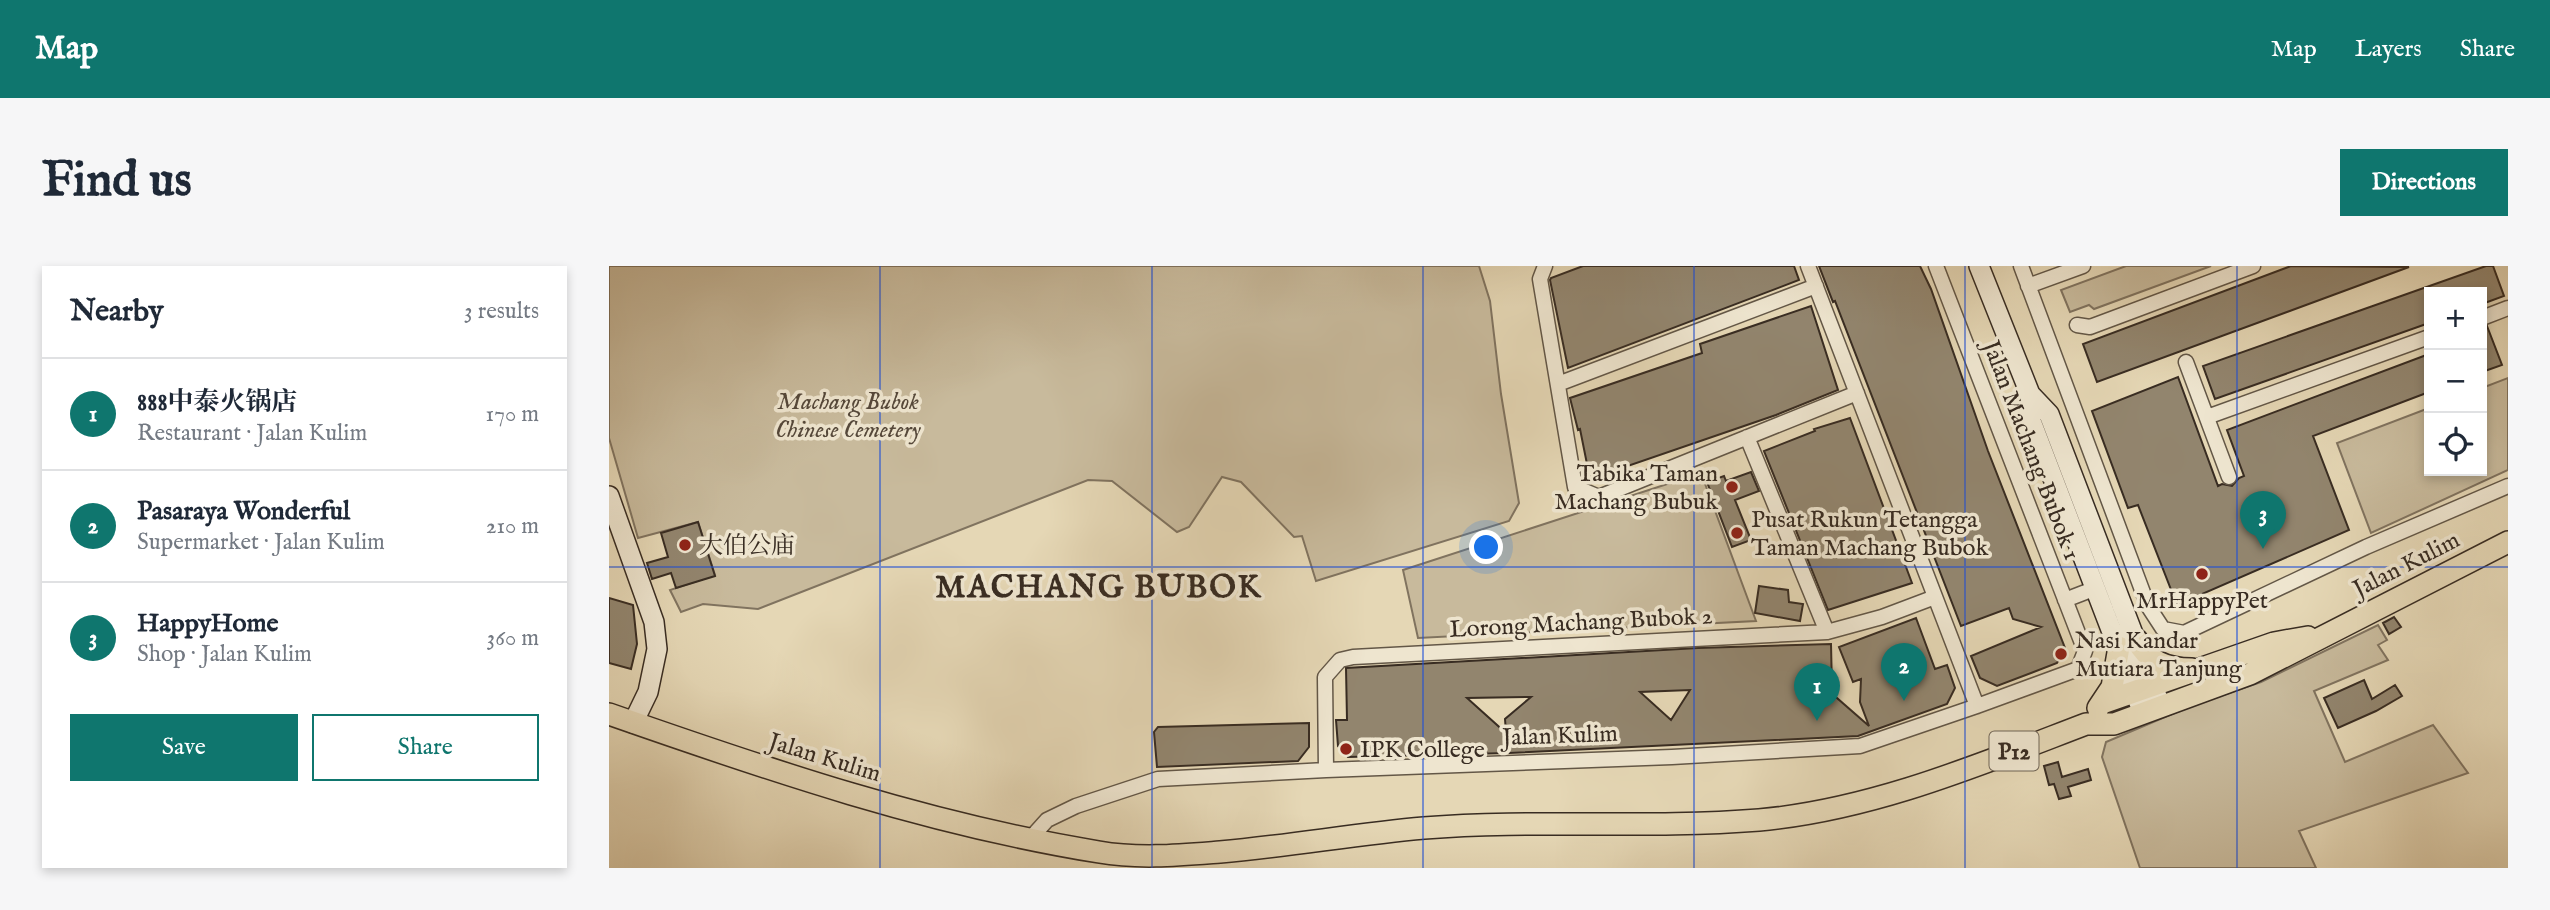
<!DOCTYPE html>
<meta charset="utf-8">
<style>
body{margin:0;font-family:"IM FELL English","Noto Serif SC",serif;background:#f6f6f7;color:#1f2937}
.controls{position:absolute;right:21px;top:21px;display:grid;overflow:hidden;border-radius:0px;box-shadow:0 4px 10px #0003}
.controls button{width:63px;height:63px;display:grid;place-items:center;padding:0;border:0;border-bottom:2px solid #e0e1e3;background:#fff;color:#1f2937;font:35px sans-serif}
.you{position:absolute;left:878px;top:282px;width:24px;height:24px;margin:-18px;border:5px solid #fff;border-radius:50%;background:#1a73e8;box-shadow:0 0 0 10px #1a73e833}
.badge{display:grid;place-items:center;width:46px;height:46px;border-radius:50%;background:#0f766e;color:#fff;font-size:23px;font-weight:700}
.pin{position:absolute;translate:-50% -58px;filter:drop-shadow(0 2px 4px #0008)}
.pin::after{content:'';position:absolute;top:37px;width:24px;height:21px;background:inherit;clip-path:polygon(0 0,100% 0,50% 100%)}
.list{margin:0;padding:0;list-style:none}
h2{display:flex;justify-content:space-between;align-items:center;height:91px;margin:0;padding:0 28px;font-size:30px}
h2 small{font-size:23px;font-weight:400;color:#747a83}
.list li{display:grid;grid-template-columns:46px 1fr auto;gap:21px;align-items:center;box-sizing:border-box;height:112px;padding:0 28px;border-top:2px solid #e0e1e3}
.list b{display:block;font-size:26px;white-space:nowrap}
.list p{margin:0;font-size:23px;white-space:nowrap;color:#747a83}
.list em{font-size:23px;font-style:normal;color:#747a83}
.actions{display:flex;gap:14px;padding:21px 28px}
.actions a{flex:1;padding:16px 0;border:2px solid #0f766e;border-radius:0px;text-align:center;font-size:24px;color:#0f766e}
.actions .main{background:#0f766e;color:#fff}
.icon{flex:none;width:38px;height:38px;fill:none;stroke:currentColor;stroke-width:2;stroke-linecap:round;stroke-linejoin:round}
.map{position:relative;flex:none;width:1899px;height:602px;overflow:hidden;border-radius:0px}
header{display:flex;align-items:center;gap:42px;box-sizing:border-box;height:98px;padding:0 35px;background:#0f766e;color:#fff}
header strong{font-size:33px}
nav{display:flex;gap:38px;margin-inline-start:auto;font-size:24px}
.intro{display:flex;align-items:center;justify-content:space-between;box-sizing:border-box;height:168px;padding:0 42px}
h1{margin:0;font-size:49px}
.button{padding:18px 32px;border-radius:0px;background:#0f766e;color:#fff;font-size:24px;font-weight:700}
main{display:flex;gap:42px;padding:0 42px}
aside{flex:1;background:#fff;border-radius:0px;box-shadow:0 4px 10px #0003}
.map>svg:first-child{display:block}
.green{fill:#c8ba9c;stroke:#80735f;stroke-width:2}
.building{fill:#92856e;stroke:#382c22;stroke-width:2;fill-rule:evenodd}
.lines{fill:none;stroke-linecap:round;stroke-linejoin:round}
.street-casing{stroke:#635747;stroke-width:17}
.secondary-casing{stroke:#382c22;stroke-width:22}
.primary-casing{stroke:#382c22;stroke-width:24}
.street{stroke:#eee5cf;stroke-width:14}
.secondary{stroke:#eee5cf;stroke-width:19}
.primary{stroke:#e5d7b5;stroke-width:21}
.grid{fill:none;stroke:#1d4ed8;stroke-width:2;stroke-opacity:0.55}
.poi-dot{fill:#8f2418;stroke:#eee5cf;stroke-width:2.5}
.labels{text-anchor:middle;stroke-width:7;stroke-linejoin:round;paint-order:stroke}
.shield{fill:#eee5cf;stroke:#6f6456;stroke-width:2}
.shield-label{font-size:23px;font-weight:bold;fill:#382c22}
.park-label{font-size:24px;font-style:italic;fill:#55483a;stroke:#eee5cf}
.street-label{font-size:24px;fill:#382c22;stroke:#eee5cf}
.poi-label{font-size:24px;fill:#382c22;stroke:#eee5cf;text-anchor:start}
.district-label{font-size:32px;font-weight:bold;letter-spacing:2px;fill:#382c22;stroke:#eee5cf}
</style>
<header>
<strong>Map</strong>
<nav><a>Map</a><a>Layers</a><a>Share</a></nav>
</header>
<div class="intro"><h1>Find us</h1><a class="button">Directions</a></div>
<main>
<aside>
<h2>Nearby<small>3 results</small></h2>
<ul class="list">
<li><span class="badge">1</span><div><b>888中泰火锅店</b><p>Restaurant · Jalan Kulim</p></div><em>170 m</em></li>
<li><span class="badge">2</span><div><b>Pasaraya Wonderful</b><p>Supermarket · Jalan Kulim</p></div><em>210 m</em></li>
<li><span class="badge">3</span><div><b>HappyHome</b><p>Shop · Jalan Kulim</p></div><em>360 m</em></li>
</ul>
<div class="actions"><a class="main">Save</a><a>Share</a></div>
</aside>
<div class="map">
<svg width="1899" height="602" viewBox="0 0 1899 602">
<rect width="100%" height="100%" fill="#e5d7b5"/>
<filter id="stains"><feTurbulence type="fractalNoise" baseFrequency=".00286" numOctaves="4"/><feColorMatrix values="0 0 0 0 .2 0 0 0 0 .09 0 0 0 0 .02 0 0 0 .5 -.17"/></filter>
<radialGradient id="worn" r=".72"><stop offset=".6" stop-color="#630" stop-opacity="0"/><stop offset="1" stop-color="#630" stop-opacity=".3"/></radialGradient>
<path class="green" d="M0 0H870L881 35 892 128 910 237 900 255 707 315 693 270 685 271 632 216 613 211 580 261 568 266 503 215 479 214 149 343 94 338 72 346 61 324 106 309 89 256 29 272 0 172Z
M1517 0H1602L1485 43 1480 39 1461 46 1452 24Z
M1899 112V204L1762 267 1728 177 1820 142V205H1873V122Z
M1092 207 1147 355 809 372 794 304Z
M1769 359 1778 374 1769 379 1779 394 1705 425 1736 496 1824 459 1859 507 1690 565 1707 602H1531L1493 491 1497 476 1582 440 1652 416Z"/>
<path class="building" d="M974 0H1185L1190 14 959 102 941 14 942 12Z
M1210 0H1311L1322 23 1379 185 1456 382 1448 397 1388 420 1371 412 1362 390 1432 361 1404 353 1400 342 1352 360 1226 35 1224 36Z
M1682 0 1800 1 1488 116 1474 78Z
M1877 0H1884L1895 30 1873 38V26H1820V57L1606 133 1594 100Z
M1202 40 1229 124 1167 149 981 213 971 163 969 164 961 132 1093 87 1091 78Z
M1878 60 1893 99 1873 106V61Z
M1820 88V126L1704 170 1740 264 1568 339 1529 239 1519 242 1483 145 1569 111 1609 220 1613 218 1623 220 1630 212 1635 210 1618 164Z
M1241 152 1303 317 1219 344 1155 185 1206 165 1205 163Z
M1142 206 1150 225 1126 234 1142 274 1123 281 1098 216 1115 210 1117 215Z
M89 256 106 310 67 322 62 307 43 313 38 297 59 291 52 267Z
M1150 320 1179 324 1180 336 1194 338 1191 355 1146 347Z
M0 332 24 339 28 378 22 403 0 397Z
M1785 351 1792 361 1780 368 1774 357Z
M1307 352 1326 403 1338 399 1346 422 1338 438 1249 470 900 487 739 491 729 480 727 454H738L737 402 1089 382 1222 378 1223 423 1220 425 1260 460 1251 436 1252 413 1244 416 1230 381ZM1081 424 1062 454 1031 426ZM922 431 896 453 897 467 858 432Z
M1755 414 1763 433 1786 419 1793 430 1767 445 1729 462 1715 432Z
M700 457V481L689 495 548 501 545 466 549 461Z
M1449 496 1453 511 1479 503 1482 514 1459 521 1462 530 1450 533 1445 518 1440 519 1435 500Z"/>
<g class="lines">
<defs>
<path id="street" d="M936 0 931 13 966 221 990 231 1248 127
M1199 0 1368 440
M1412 0 1539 340 1554 363 1575 367 1757 281 1899 220
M1419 20 1474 0
M1873 52 1899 42
M1468 59 1481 61 1644 0
M1577 96 1620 211
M949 118 1207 20
M1598 151 1820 71
M1138 171 1218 366
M1456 334 1487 322
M717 504 716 411 731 394 744 391 1218 366 1273 351 1326 331
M420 574 438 554 467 540 549 513 717 504 1063 491 1251 480 1368 440 1469 403 1476 385 1327 0"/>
<path id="secondary" d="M1370 0 1421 128 1422 155 1534 447
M1421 128 1440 148 1552 441
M0 230 45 356 48 383 39 426 24 457"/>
<path id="primary" d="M1528 374C1538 396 1560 403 1583 403
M1493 437 1665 377 1699 371
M1489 442 1503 421 1510 381
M0 448C160 504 322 559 490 586 530 593 572 589 611 586 680 580 747 568 815 562 927 553 1038 563 1150 554 1263 544 1372 498 1477 458H1505L1641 408 1899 276"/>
</defs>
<use href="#street" class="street-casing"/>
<use href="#secondary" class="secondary-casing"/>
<use href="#primary" class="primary-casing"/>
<use href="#street" class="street"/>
<use href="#secondary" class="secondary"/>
<use href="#primary" class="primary"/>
</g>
<path class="grid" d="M271 0V602M543 0V602M814 0V602M1085 0V602M1356 0V602M1628 0V602M0 301H1899"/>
<g class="poi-dot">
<circle cx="1123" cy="221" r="7"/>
<circle cx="1128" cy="267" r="7"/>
<circle cx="76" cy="279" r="7"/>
<circle cx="1593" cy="308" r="7"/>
<circle cx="1452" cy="388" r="7"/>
<circle cx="737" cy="483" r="7"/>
</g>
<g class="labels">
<rect class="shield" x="1380.5" y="465.5" width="49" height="39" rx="5"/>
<g class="shield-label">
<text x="1405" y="493">P12</text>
</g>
<g class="park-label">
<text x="239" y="143">Machang Bubok<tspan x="239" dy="28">Chinese Cemetery</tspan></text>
</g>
<g class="street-label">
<text transform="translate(1423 184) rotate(69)" y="8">Jalan Machang Bubok 1</text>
<text transform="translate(1797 298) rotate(-27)" y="8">Jalan Kulim</text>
<text transform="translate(972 356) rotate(-3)" y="8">Lorong Machang Bubok 2</text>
<text transform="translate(951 469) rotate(-2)" y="8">Jalan Kulim</text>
<text transform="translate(216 491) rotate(17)" y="8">Jalan Kulim</text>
</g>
<g class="poi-label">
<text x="1109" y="215" text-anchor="end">Tabika Taman<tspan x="1109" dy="28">Machang Bubuk</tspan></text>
<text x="1142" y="261">Pusat Rukun Tetangga<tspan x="1142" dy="28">Taman Machang Bubok</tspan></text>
<text x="90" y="287">大伯公庙</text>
<text x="1593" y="342" text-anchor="middle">MrHappyPet</text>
<text x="1466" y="382">Nasi Kandar<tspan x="1466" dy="28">Mutiara Tanjung</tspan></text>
<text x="751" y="491">IPK College</text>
</g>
<g class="district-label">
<text x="490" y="331">MACHANG BUBOK</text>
</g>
</g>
<rect width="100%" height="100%" filter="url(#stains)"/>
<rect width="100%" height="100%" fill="url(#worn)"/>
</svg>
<div class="controls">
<button>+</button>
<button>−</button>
<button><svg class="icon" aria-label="locate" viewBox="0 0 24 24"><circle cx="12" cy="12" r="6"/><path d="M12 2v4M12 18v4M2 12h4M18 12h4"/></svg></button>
</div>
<div class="you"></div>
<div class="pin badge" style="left:1208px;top:455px">1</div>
<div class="pin badge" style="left:1295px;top:435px">2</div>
<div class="pin badge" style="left:1654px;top:283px">3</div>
</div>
</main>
